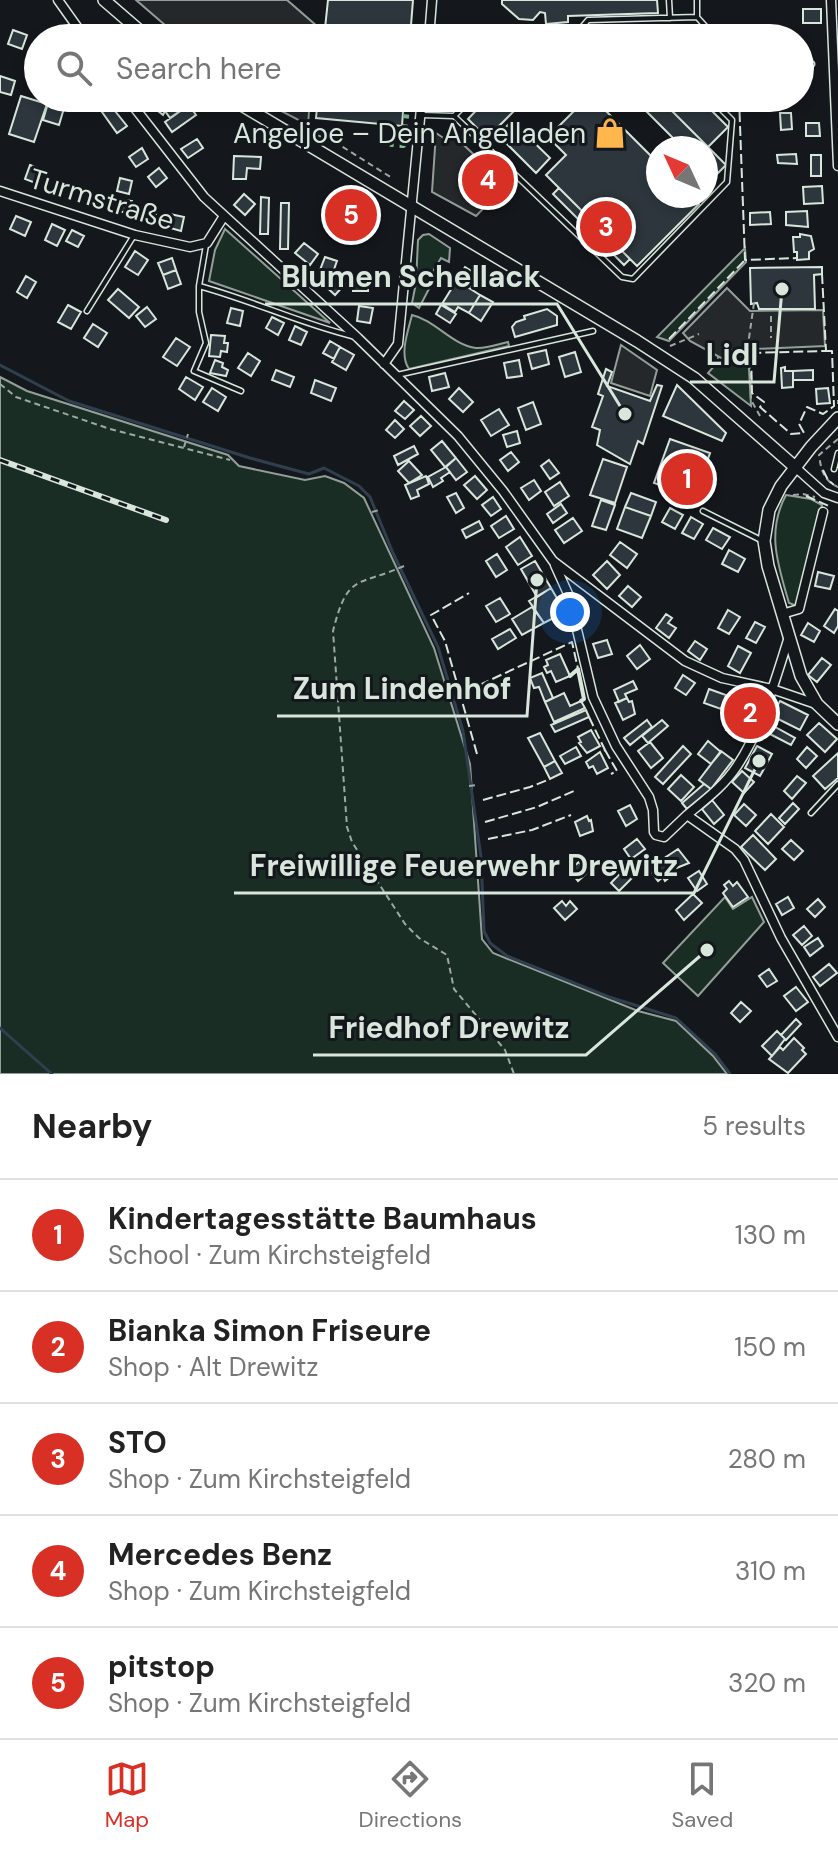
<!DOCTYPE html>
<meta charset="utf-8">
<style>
body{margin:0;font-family:"DM Sans",sans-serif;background:#f2f2f2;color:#222}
.compass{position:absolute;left:646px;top:136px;width:72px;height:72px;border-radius:50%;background:#fff;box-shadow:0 4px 12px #0003;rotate:314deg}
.you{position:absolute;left:570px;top:612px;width:28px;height:28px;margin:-20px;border:6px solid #fff;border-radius:50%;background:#1a73e8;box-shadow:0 0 0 12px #1a73e833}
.badge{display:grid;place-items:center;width:52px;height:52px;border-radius:50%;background:#d93025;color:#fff;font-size:26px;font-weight:700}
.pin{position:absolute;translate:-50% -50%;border:4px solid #fff;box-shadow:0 2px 8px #0006}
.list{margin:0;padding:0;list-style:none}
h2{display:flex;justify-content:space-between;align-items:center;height:104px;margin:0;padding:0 32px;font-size:34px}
h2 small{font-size:26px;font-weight:400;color:#767676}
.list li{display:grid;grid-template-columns:52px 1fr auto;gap:24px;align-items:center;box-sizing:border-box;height:112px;padding:0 32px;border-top:2px solid #e0e0e0}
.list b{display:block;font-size:30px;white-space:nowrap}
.list p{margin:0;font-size:26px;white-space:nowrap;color:#767676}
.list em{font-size:26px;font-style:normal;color:#767676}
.icon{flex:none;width:44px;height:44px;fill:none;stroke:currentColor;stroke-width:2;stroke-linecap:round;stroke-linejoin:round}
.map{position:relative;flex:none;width:838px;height:1074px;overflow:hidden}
.search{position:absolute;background:#fff;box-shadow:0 4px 12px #0003;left:24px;right:24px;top:24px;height:88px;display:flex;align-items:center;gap:20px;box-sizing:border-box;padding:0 28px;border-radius:44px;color:#767676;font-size:30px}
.sheet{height:664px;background:#fff}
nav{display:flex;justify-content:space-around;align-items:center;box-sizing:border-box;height:112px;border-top:2px solid #e0e0e0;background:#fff;font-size:22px;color:#767676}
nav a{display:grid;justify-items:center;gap:4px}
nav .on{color:#d93025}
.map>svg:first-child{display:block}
.green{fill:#1a2d24;stroke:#939e99;stroke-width:2}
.parking{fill:#24282b;stroke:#939e99;stroke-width:2}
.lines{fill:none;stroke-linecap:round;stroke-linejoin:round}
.stream{stroke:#2f3f4d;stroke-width:3}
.building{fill:#2c363c;stroke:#d8e6dc;stroke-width:2}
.service-casing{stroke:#d8e6dc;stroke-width:7}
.minor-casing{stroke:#d8e6dc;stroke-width:11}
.tertiary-casing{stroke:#d8e6dc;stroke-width:14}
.path{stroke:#9da8a2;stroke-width:2;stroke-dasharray:6 4;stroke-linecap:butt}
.service{stroke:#14181c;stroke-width:4}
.minor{stroke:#14181c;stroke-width:8}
.tertiary{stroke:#14181c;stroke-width:11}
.rail-casing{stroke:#d8e6dc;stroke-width:6}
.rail{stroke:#14181c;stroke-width:3;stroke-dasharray:9;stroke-linecap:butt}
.hedge{stroke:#8ac095;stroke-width:6;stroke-dasharray:4 6;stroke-linecap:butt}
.fence{stroke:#d8e6dc;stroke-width:2;stroke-dasharray:10 4;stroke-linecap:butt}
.wall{stroke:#d8e6dc;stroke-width:4}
.labels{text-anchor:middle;stroke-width:6;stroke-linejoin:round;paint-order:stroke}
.poi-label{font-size:28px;fill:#d8e6dc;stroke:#14181c;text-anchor:end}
.street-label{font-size:28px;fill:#d8e6dc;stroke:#14181c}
.leader{fill:none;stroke:#d8e6dc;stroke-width:3}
.callout-dot{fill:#d8e6dc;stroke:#14181c;stroke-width:3}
.callout-label{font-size:30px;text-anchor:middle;font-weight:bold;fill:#d8e6dc;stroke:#14181c;stroke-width:6;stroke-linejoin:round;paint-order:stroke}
</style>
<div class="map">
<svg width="838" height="1074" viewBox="0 0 838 1074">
<rect width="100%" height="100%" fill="#14181c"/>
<path class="green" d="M225 229 330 323 209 281 215 250Z
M429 234 450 248 449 262 441 258 428 280 432 283 419 308 412 303 416 283 418 240 423 235Z
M745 248 746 262 669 341 657 337Z
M412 315C435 320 452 345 476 348 485 349 499 344 508 342L509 346 409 369C399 355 408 331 412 315Z
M732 350H748L751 406 708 373 716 364 719 355Z
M0 377 27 391 228 455 239 466 305 480 325 476 344 483 364 498 434 648 470 764 482 939 493 953 638 1011 676 1021 713 1056 727 1074H0Z
M786 495 811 499 822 505 797 606 789 603C778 565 766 532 786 495Z
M725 897 733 909 752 897 764 922 698 996 663 963Z"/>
<path class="parking" d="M136 0H287L318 27 317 38H180Z
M258 98H310L308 125 260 100Z
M436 133 445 139 451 133 506 185 476 216 432 192Z
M727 288 750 311 823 310 825 346 732 350 723 359 690 341 683 333Z
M621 345 657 370 650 396 611 383Z"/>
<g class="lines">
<path class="stream" d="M0 365 69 401 250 458 309 474 324 468 359 486 370 497 393 553 438 647 463 731 481 857 484 931 490 943 507 956 609 997 676 1018 715 1054 730 1074
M0 1028 52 1074"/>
</g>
<path class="building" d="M328 0H413L410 38H324Z
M502 0H657L658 13 568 16V22L546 24 545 13 540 12 533 20 519 19 502 4Z
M803 9H821V23H803Z
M684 29 685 38H660L659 30Z
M13 30 27 35 22 49 8 44Z
M0 76 15 81 11 95 0 92Z
M21 96 47 104 34 142 9 134Z
M160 98H181L187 106 170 118 165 111 163 115 153 107Z
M318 98H404L402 126 316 118Z
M488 98H498L513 112 487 138 468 119Z
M587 98H593L658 163V196H691L699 204 637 266 546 175 566 155 548 137Z
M633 98H659L726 165 713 178 706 171V148H683Z
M659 98H699L728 127 708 147Z
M49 100 65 105 59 125 43 120Z
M189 105 196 115 172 132 165 122Z
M111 106 127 126 117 133 102 112Z
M780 113H791L792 129 781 130Z
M512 121 550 158 536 173 498 135Z
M806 123H819L820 136H806Z
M197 139 203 148 188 158 181 149Z
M142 148 148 159 136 167 129 157Z
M796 154 797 164 778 163 777 155Z
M811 155H821V176H811Z
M234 156 261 157 260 169 247 168 246 179H233Z
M473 160 501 185 490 197 479 188 484 183 465 169Z
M30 165 43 170 38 184 25 179Z
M159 168 167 178 156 187 148 177Z
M120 178 132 181 129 194 117 191Z
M822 186 823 203 804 204 803 187Z
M559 188 630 259 624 265 553 194Z
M244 194 255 204 245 215 234 205Z
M261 197 269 198 268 234H260Z
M118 199 132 201 130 213 116 211Z
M281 203H289L288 249H280Z
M328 204 374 205V226L327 225Z
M139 210 156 214 153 225 136 220Z
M807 211 808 227 786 225V212Z
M770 212 771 224 750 225V213Z
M170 214 184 217 181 231 167 227Z
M16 216 31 222 25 236 10 229Z
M52 224 65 230 57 246 45 240Z
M72 230 84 236 78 247 66 241Z
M800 234 811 236 814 249 809 252V259L797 260V252H794L793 237H800Z
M304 243 318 254 310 265 295 253Z
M135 251 148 260 138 275 125 267Z
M325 257 337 261 332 275 320 270Z
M172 258 176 270 163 275 158 263Z
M465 267 478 275 469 288 480 295 469 313 458 307 455 312 442 304Z
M822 267V274L814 275 815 309H759L757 303 751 304 750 268Z
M176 270 181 284 168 289 163 275Z
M333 273 345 284 335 295 323 284Z
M26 276 36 282 27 298 17 292Z
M354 276 368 277V291H353Z
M118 289 139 307 129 318 108 300Z
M480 295 493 302 481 321 469 313Z
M68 305 81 312 71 329 58 322Z
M441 305 456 314 450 323 436 314Z
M359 306 373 308 370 323 357 321Z
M147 307 156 319 145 327 136 316Z
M231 308 243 311 240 326 227 323Z
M547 309 557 316V325L515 337 512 327 516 322 525 319 524 316Z
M272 317 284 323 278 335 266 328Z
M93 324 107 333 98 347 84 338Z
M295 326 307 332 301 345 289 340Z
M211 335 225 336 224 343H228L227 352 221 351 220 357 209 356Z
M176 338 190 347 177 366 163 357Z
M330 341 340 347 334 359 323 353Z
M340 347 354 355 346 370 332 362Z
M546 350 549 364 532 369 528 354Z
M575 352 581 372 565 377 559 357Z
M248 353 260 361 251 376 238 368Z
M215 360 223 363 222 367 228 370 226 376 210 373Z
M519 360 522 376 507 378 504 363Z
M785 367V371H793V387L782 388 781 368Z
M606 369 612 372 607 386 650 401 657 385 662 386 643 444 638 441 630 464 597 445 600 430 592 427 603 396 598 394Z
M276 370 294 377 290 387 272 380Z
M813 370V380H793V371Z
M445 373 449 387 432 391 429 377Z
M186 377 203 387 195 400 179 389Z
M315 380 336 388 331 401 311 393Z
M677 385 726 433 722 441 663 416Z
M212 388 226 397 218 411 203 402Z
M459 388 473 402 463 412 449 399Z
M828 388 830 403 817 404 816 389Z
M404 401 414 410 405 419 395 411Z
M533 402 541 424 526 430 518 408Z
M499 409 509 425 491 436 481 420Z
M421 416 431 426 420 436 410 426Z
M395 420 404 429 395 438 386 430Z
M517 431 520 443 507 447 503 435Z
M670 439 710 453 703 473 677 464 668 488 654 483Z
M442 441 456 458 445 467 431 450Z
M414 446 418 454 398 465 394 456Z
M511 452 519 462 508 471 500 460Z
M456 458 467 472 456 480 446 467Z
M603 459 627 467 615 503 590 495Z
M549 460 559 473 550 479 541 466Z
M409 461 422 475 409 483 398 471Z
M446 467 450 472 441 478 443 481 433 487 428 477Z
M426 476 429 484 417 490 419 496 411 499 405 485Z
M475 476 487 490 477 499 464 485Z
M534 480 541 491 529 500 521 488Z
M560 482 569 496 554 506 545 492Z
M456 493 464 508 456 513 447 497Z
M631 493 656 502 651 516 625 507Z
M493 497 501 509 491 516 482 505Z
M601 500 615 505 606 530 592 526Z
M561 504 567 513 553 523 547 514Z
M625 507 651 516 642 538 617 529Z
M670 508 683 515 675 529 662 522Z
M506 516 514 529 499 538 491 526Z
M691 517 703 524 694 539 682 533Z
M573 518 582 531 564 543 555 530Z
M479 521 483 529 466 538 462 530Z
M713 528 730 537 722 549 706 540Z
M520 537 532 556 518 565 506 547Z
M620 542 637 554 627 568 610 555Z
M729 550 745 559 738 572 722 564Z
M497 554 507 570 496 577 486 561Z
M535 561 551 588 537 597 521 569Z
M607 561 620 575 607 589 593 575Z
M818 572 834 576 830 589 815 586Z
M628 586 641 597 632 607 619 596Z
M551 588 565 612 544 623 529 601Z
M500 598 510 614 496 622 486 606Z
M532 607 544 623 522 635 512 619Z
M835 609 838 611V626L834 633 824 626Z
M728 610 740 617 729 634 718 628Z
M666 614 672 618 668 623 676 628 669 638 656 628Z
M755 622 765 627 756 643 746 638Z
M808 623 820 631 814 642 801 635Z
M510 629 516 638 498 649 492 639Z
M607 640 612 654 598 658 593 644Z
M695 641 707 649 700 660 688 651Z
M640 645 650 659 637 669 627 656Z
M738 646 751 653 740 673 728 666Z
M560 654 570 676 556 682 551 671 547 673 544 667 548 665 546 660Z
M822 658 831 665 817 682 808 675Z
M542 673 553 698 545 702 539 687 534 688 530 678Z
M683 675 695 683 686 695 675 688Z
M633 681 637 689 625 694 627 698 619 702 614 690Z
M709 689 726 695 721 709 704 703Z
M564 693 570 706 581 701 585 708 554 722 545 702Z
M627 698 629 702 632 701 635 714 623 720 615 703Z
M740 701 757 709 743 738 726 730Z
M780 701 808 715 800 730 772 716Z
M586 710 589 717 555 732 551 725Z
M647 720 652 727 630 745 624 738Z
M662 720 668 726 648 743 642 736Z
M768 723 795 738 791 745 764 731Z
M819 723 837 739 825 752 807 735Z
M591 730 600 746 587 753 579 743 581 742 578 737Z
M540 733 555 761 544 767 528 738Z
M708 741 721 752 711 764 698 754Z
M650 742 663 758 651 768 638 751Z
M683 746 691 754 663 784 655 777Z
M757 746 772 754 760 776 745 768Z
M576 747 581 756 565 764 560 756Z
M807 747 817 756 806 768 797 759Z
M721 751 733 760 711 789 699 780Z
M600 752 608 768 597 774 593 766 589 768 586 762Z
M838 753V778L825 789 813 776Z
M555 761 562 773 550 779 544 767Z
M742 771 754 782 744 793 732 782Z
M681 775 694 787 681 801 668 789Z
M797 776 806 783 792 799 784 791Z
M704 784 711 789 687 809 682 803Z
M712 800 724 815 714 824 702 809Z
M793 803 799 809 785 824 779 818Z
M744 804 756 815 746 826 734 815Z
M630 805 637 819 626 826 618 811Z
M771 814 784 827 768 844 755 831Z
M587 816 589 821 591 820 593 831 580 836 575 822Z
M753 835 776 859 765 870 741 847Z
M637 839 645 849 631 859 624 849Z
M791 840 803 851 794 860 782 849Z
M678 849 689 863 674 869 666 857Z
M666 857 674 869 669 873 671 876 665 881 663 877 658 881 649 869Z
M579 862 587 873 578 881 569 870Z
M627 866 635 875 619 891 611 883Z
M699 871 707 884 697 891 688 878Z
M729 881 733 886 737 882 748 897 733 907 723 893 727 889 724 885Z
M693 894 702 903 684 920 676 910Z
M788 897 794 908 782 915 776 904Z
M818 899 825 907 815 917 807 909Z
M562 901 566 906 570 901 577 909 565 920 554 908Z
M804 926 812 936 802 945 793 935Z
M818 938 823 946 810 956 804 947Z
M829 964 837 973 820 986 813 977Z
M769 969 777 981 767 987 759 976Z
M796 987 808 1002 796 1011 784 996Z
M741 1002 751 1011 740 1022 731 1013Z
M796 1019 801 1024 786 1040 781 1035Z
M777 1031 785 1039 772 1056 762 1046Z
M794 1038 804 1048 802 1050 806 1054 788 1073 769 1059 780 1047 783 1050Z"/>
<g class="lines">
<defs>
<path id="service" d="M669 0 670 18
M697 17 716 38
M162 38 169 28
M459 38 577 33 588 20 697 17V0
M800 65 812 64
M169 98 174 102 184 98
M422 115 454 116 622 277 633 279 727 182 732 120 710 98
M454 116 472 98
M206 245 199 286C251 300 299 323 352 336
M199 286V312L206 343 194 371 241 391
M87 311 133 237
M397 375 593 331
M834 469 838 453
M703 511 761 540
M811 813 838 784"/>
<path id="minor" d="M58 0 85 38
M831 0 838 166
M429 38 432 0
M127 98 204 197 358 338 458 436 503 491 553 561 685 661 722 678 772 689 816 704
M0 191 135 235 190 247 207 243 224 216
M384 364 398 344 422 98
M795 467 824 493 838 498
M555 565 569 596 593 697 616 746 649 797 653 810 654 832 656 835 664 837 687 815 735 849 744 860 781 938 838 1037
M782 614 799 609 823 512
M687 815C705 800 724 786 737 766 762 729 775 680 789 637"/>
<path id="tertiary" d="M104 0 148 38
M230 98 637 341 694 378 795 467
M838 418 811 447 781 486 769 510 764 541 768 566 801 676 817 704 838 724"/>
</defs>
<use href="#service" class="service-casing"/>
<use href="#minor" class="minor-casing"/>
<use href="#tertiary" class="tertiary-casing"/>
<path class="path" d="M306 131 335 142 392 178
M754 303 749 338 751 400 760 416
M771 316V338
M670 346 699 334
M0 384 16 397 110 429 230 460
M838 404V400
M838 439 819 455C821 470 824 481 838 487
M184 447 188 434
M793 495 803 494 815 497
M372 512 379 510
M404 566C357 587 348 572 333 631L347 827 352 842 405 924 419 938 447 955 454 989 505 1050 514 1074
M469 786 478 785"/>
<use href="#service" class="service"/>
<use href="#minor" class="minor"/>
<use href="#tertiary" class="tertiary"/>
<defs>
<path id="rail" d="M0 460 166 520"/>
</defs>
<use href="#rail" class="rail-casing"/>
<use href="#rail" class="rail"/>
<path class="hedge" d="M384 140 383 143 403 145 408 98"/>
<path class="fence" d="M739 98 745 260 797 258
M822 274 826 351
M669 339 745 260
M825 351H832L834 406 823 414 807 407 799 424 804 433 791 434 760 407 764 402 752 393 751 353Z
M823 470 828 480 834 485
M806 496 831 507
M460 694 445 641 431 615 469 593
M589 717 605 750 600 752
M605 750 617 771 611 774
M477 754 460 694 572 642 578 669
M483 800 530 787 550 779
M485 822 537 807 574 791
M488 839 532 830 571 815"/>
<path class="wall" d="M570 676 578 669 584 699 581 701"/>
</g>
<defs>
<symbol id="shop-bare" viewBox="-9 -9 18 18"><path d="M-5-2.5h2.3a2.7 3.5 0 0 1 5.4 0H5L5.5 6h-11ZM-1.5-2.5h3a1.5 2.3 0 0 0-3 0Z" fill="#ffb74d" stroke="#14181c" stroke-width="2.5" paint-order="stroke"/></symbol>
</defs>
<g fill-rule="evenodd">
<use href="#shop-bare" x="588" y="111" width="44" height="44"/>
</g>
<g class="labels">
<g class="poi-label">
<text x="586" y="143">Angeljoe – Dein Angelladen</text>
</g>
<g class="street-label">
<text transform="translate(102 199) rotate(17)" y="10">Turmstraße</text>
</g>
</g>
<path class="leader" d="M625 414L557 304H265M782 289L774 382H690M537 580L527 716H277M759 761L694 893H234M707 950L586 1055H313"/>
<g class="callout-dot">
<circle cx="625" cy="414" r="8"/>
<circle cx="782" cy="289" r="8"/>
<circle cx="537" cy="580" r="8"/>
<circle cx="759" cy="761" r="8"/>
<circle cx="707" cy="950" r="8"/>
</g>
<g class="callout-label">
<text x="411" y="287">Blumen Schellack</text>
<text x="732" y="365">Lidl</text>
<text x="402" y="699">Zum Lindenhof</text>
<text x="464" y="876">Freiwillige Feuerwehr Drewitz</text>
<text x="449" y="1038">Friedhof Drewitz</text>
</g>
</svg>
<svg class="compass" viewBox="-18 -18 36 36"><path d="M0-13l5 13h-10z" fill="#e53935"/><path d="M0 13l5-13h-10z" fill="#767676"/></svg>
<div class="you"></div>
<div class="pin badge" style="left:687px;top:479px">1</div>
<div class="pin badge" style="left:750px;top:713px">2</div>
<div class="pin badge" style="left:606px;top:227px">3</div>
<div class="pin badge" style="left:488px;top:180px">4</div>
<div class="pin badge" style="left:351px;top:215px">5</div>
<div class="search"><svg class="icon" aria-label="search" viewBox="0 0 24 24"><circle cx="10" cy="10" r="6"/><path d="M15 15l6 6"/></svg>Search here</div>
</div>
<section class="sheet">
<h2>Nearby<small>5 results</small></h2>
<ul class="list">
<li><span class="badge">1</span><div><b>Kindertagesstätte Baumhaus</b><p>School · Zum Kirchsteigfeld</p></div><em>130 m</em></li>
<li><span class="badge">2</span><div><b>Bianka Simon Friseure</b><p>Shop · Alt Drewitz</p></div><em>150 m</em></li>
<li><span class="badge">3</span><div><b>STO</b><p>Shop · Zum Kirchsteigfeld</p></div><em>280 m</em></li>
<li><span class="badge">4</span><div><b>Mercedes Benz</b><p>Shop · Zum Kirchsteigfeld</p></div><em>310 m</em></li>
<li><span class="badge">5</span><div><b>pitstop</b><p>Shop · Zum Kirchsteigfeld</p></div><em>320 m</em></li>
</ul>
</section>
<nav>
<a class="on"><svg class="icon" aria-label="map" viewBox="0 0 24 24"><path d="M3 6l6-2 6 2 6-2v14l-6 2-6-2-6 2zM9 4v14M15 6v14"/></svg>Map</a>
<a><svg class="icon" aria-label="directions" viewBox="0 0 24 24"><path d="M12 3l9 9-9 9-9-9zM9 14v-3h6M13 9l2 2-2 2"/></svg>Directions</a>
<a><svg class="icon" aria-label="saved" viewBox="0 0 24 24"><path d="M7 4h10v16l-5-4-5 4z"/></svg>Saved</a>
</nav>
